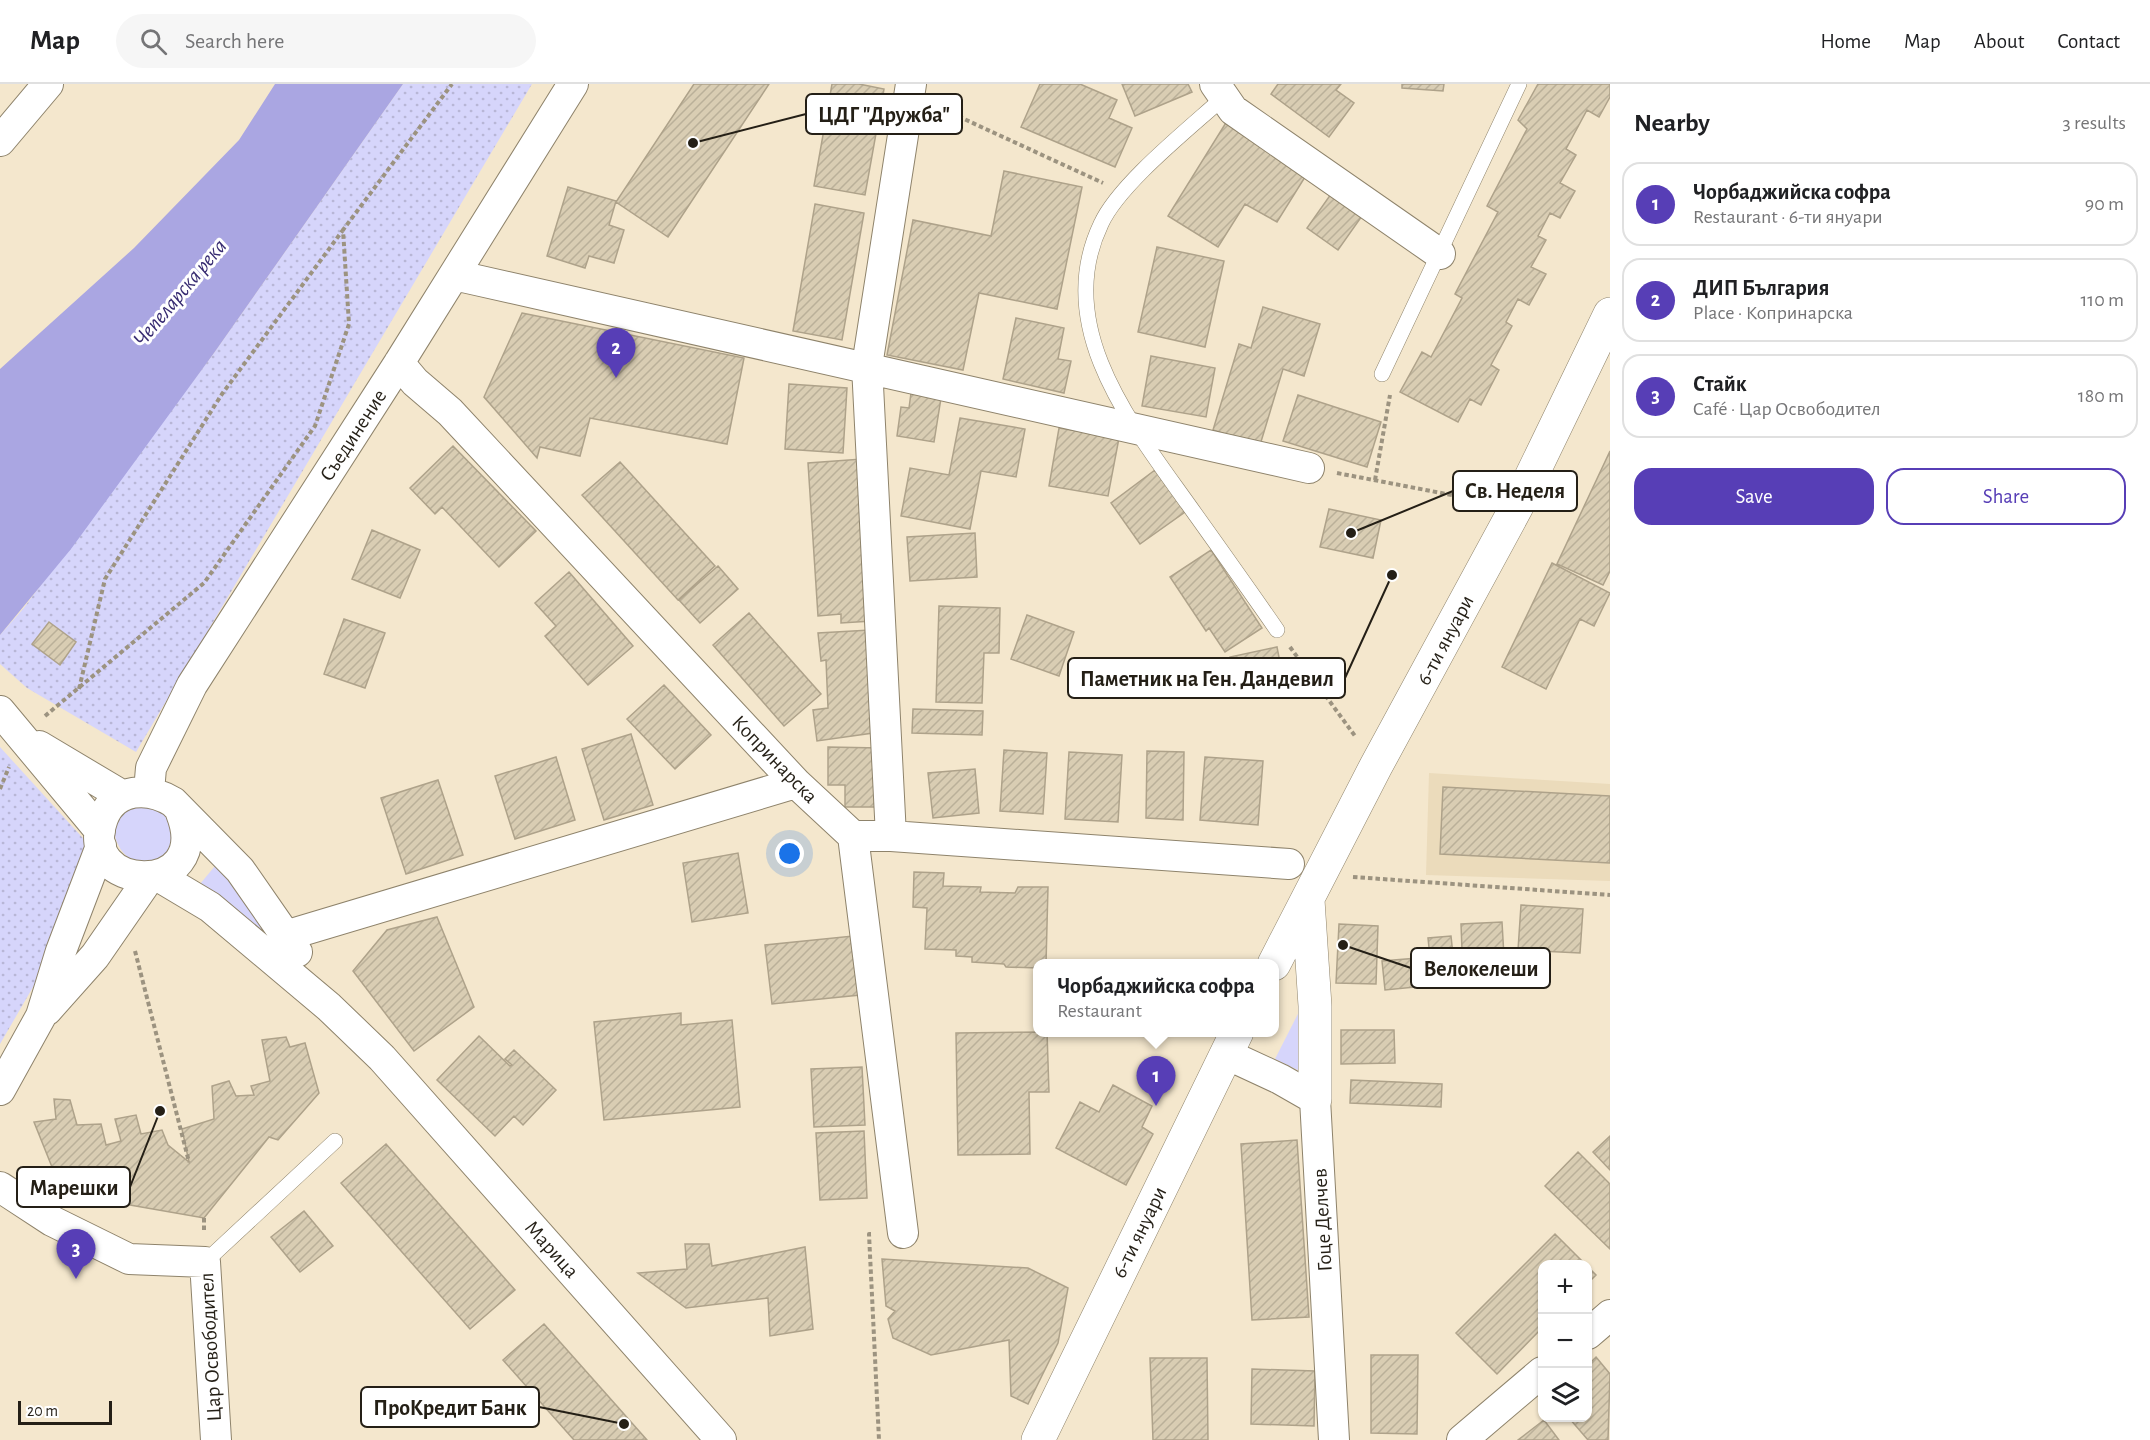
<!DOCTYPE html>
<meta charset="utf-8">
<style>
body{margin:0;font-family:"Alegreya Sans",sans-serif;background:#f6f6f6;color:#202124}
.controls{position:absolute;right:18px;bottom:18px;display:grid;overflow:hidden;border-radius:12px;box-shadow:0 2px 4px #0004}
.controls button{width:54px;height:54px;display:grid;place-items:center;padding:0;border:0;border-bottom:2px solid #e0e0e0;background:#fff;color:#202124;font:30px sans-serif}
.scale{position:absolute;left:18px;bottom:15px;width:94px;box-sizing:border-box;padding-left:6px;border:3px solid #241f16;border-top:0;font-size:16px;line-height:21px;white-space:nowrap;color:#241f16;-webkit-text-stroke:4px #fff;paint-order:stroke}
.you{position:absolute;left:790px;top:770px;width:21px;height:21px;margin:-15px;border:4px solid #fff;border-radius:50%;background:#1a73e8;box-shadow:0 0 0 9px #1a73e833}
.badge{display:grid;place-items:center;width:39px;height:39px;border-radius:50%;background:#573eb6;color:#fff;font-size:20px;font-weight:700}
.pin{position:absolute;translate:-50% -50px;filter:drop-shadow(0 2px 3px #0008)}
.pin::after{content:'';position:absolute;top:32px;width:21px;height:18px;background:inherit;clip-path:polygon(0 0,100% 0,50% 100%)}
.popup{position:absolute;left:1033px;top:875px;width:246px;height:78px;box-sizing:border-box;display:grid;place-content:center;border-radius:12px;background:#fff;filter:drop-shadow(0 2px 4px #0005);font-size:20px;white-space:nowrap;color:#757577}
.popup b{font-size:22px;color:#202124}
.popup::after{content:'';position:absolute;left:50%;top:100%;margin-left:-12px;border:12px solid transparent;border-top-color:#fff}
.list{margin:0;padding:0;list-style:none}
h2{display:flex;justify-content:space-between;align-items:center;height:78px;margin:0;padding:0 24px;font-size:26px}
h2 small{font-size:20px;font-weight:400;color:#757577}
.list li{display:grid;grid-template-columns:39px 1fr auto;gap:18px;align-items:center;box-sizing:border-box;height:84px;margin:0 12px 12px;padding:0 12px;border:2px solid #e0e0e0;border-radius:18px}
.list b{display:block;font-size:22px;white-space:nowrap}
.list p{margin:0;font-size:20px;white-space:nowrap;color:#757577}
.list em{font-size:20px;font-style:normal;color:#757577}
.actions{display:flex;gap:12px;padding:18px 24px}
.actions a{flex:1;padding:14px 0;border:2px solid #573eb6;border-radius:18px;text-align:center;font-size:21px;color:#573eb6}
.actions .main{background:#573eb6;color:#fff}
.icon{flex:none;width:33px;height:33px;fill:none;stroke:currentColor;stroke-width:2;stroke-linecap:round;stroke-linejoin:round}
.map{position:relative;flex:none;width:1610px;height:1356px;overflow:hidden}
header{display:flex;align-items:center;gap:36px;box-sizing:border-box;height:84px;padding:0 30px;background:#fff;border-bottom:2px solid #e0e0e0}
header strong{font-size:28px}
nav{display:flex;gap:33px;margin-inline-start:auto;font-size:21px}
.search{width:420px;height:54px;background:#f6f6f6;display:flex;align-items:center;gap:15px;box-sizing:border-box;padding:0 21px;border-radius:33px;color:#757577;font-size:22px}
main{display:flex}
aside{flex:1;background:#fff}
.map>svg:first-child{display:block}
.built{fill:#ebdbbb}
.grass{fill:#d6d5fb}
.park{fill:url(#park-dots)}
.water{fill:#aaa6e2}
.building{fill:url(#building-hatch);stroke:#aea28a;stroke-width:1.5}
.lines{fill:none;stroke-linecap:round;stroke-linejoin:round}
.service-casing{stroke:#8e836b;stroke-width:16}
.minor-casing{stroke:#8e836b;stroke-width:32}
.secondary-casing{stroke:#8e836b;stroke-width:34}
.path{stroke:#9c9380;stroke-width:4;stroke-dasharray:4.5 3;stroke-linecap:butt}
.service{stroke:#fff;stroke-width:15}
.minor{stroke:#fff;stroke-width:30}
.secondary{stroke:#fff;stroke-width:33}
.labels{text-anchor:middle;stroke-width:6;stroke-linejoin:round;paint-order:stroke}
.street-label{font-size:21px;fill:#241f16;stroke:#fff}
.water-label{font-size:22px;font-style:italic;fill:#372b71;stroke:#fff}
.leader{fill:none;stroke:#241f16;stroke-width:2}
.callout-dot{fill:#241f16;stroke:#fff;stroke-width:2}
.callout{fill:#fff;stroke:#241f16;stroke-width:2}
.callout-label{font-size:22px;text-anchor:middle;font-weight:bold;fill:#241f16}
</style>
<header>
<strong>Map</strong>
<div class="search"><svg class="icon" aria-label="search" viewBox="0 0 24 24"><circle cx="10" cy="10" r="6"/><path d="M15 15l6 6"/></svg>Search here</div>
<nav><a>Home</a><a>Map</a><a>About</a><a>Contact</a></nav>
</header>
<main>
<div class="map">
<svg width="1610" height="1356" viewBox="0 0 1610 1356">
<defs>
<pattern id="park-dots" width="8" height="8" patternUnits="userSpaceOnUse" patternTransform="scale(1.5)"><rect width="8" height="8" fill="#d6d5fb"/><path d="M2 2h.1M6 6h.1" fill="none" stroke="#b8b6d6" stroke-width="1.8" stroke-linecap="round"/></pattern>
<pattern id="building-hatch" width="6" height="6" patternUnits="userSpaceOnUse" patternTransform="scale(1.5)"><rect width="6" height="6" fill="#d9cdb3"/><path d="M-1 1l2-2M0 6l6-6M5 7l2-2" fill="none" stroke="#bab099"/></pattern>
</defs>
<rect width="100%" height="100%" fill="#f4e7cd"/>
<path class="built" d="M1429 689 1610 700V797L1426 791Z"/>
<path class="grass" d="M151 718 174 736 171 766C166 769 161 776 155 778 124 789 101 743 123 727 130 722 143 721 151 718Z
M220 776 277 857 200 800Z
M1305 916 1308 991 1275 975Z"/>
<path class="park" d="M403 0H532L136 668 27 604 0 580V551L23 525 214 269Z
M0 663 91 763 69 841 0 960Z"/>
<path class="water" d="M275 0H403L214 269 71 465 0 551V285L134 164 239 56Z"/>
<path class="building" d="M694 0H769L668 153 616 118Z
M832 0H859L884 5 865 111 814 102Z
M1040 0H1080L1117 16 1109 34 1132 44 1115 83 1021 43Z
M1122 0H1188L1192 8 1135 32Z
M1278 0H1341L1336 6 1354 19 1329 53 1271 10Z
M1402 0H1444L1443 7 1402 4Z
M1538 0H1610V13L1599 33 1587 26 1566 65 1576 71 1560 99 1575 107 1560 134 1550 129 1538 152 1546 156 1531 183 1546 190 1529 221 1518 215 1506 238 1512 242 1491 281 1499 286 1481 321 1470 315 1458 338 1400 308 1422 268 1431 273 1462 214 1455 210 1498 128 1487 122 1527 45 1518 36Z
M1227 37 1310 85 1277 138 1245 120 1218 163 1168 132Z
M1004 87 1082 103 1057 225 979 209 963 286 887 271 913 136 991 152Z
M568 103 616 117 609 141 624 146 614 179 589 172 585 184 547 172Z
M1331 110 1362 132 1338 166 1307 144Z
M815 120 864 129 842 256 793 247Z
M1157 163 1224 177 1205 263 1138 248Z
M1263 223 1320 240 1304 292 1283 285 1260 361 1213 346 1239 260 1251 264Z
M522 229 744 274 727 360 590 334 580 372 540 363 537 374 484 313Z
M1016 234 1064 244 1058 275 1071 277 1064 309 1003 295Z
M1151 272 1215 284 1206 333 1142 322Z
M789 300 847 304 843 369 785 365Z
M911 309 941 314 934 358 897 352 901 323 909 324Z
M1298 311 1381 338 1367 383 1283 357Z
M960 334 1025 345 1016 393 981 387 970 445 901 432 910 384 949 391Z
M1059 344 1119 354 1108 412 1049 402Z
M453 362 536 447 499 483 442 423 435 430 410 404Z
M1610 367V487L1603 501 1557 480Z
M862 375 872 537 841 539V530L818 532 808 379Z
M620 378 715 482 678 516 582 411Z
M1155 386 1185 428 1140 460 1111 419Z
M1329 425 1381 436 1373 474 1320 463Z
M372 446 420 466 400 514 352 495Z
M975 449 977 493 910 497 907 453Z
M1211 466 1262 544 1225 568 1209 544 1206 547 1170 493Z
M1552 479 1610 509 1594 542 1580 535 1546 605 1502 583Z
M718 482 738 505 700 539 679 516Z
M569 488 633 562 588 601 545 552 556 542 535 519Z
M939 522 1000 524 999 569H984L982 619 936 618Z
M749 529 821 610 784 642 713 561Z
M1027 531 1074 548 1059 592 1011 575Z
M344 535 385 549 365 604 324 590Z
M49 538 76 558 60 581 32 560Z
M870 546 873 649 817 657 813 626 828 624 826 576 821 577 818 549Z
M1277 563 1283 594 1237 604 1230 573Z
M1174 574 1214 577 1213 602 1173 600Z
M664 601 711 651 675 685 627 635Z
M913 625 983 627 982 651 912 649Z
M631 650 653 721 604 736 582 665Z
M828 663 880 664V723H845V701H828Z
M1004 666 1047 669 1043 730 1000 727Z
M1147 667 1184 668 1183 736 1146 734Z
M1069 668 1122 671 1118 738 1065 735Z
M556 673 575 736 515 755 495 692Z
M1205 673 1263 677 1258 741 1200 736Z
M975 685 979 729 933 734 928 689Z
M438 696 463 771 406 790 381 714Z
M1443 703 1610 712V779L1440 770Z
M738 769 748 829 692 838 683 779Z
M914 788 944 789 943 802 981 803 980 808 1015 809 1018 803H1048L1046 880H1038V884L1006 883 1004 880 972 878V873L956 872V866L925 865 927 824 913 823Z
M1521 821 1583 825 1580 869 1518 866Z
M437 833 474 923 414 967 353 887 387 846Z
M1502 838 1505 890 1463 892 1461 840Z
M1339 840 1378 842 1376 900 1336 899Z
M853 852 860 911 772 920 765 861Z
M1451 852 1456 899 1385 906 1382 877 1430 873 1428 854Z
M681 929V941L732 936 740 1023 604 1036 594 938Z
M1341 946H1394L1395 979 1341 980Z
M1047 948 1049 1008H1029L1030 1070 958 1071 956 949Z
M479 952 510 982 512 981 505 975 514 966 556 1006 523 1041 514 1032 495 1052 437 996Z
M286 953 290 963 305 959 319 1009 278 1056 269 1053 204 1134 130 1121 109 1110 91 1114 78 1095 58 1098 34 1038 56 1035 54 1015 70 1016 77 1041 101 1040 106 1061 121 1057 115 1035 136 1031 141 1050 162 1046 168 1061 189 1078 182 1045 214 1035 212 1002 229 997 236 1012 254 1011 251 1002 270 997 262 956Z
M862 983 865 1041 814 1043 811 985Z
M1351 996 1442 1000 1441 1023 1350 1019Z
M1113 1001 1152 1022 1142 1043 1153 1050 1126 1101 1056 1064 1080 1018 1099 1028Z
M864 1047 867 1114 820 1116 816 1049Z
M1610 1052V1086L1593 1068Z
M1297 1056 1309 1233 1252 1236 1241 1060Z
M386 1060 515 1206 470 1245 341 1099Z
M1578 1068 1610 1100V1165L1545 1102Z
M304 1127 333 1162 300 1188 271 1153Z
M1555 1150 1585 1180H1542V1244L1497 1290 1456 1249Z
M685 1160H709L712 1182 805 1163 813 1245 770 1252 768 1214 686 1224 638 1189 687 1185Z
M882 1175 1028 1184 1068 1204 1058 1259 1028 1320 1011 1312 1009 1256 931 1271 893 1254 888 1235 895 1227 886 1222Z
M1588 1183 1596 1191 1588 1199Z
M544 1240 616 1321 647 1356H574L503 1276Z
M1371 1271H1418L1417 1350 1371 1349Z
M1596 1273 1610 1290 1608 1356H1588L1569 1334H1588V1281Z
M1150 1274H1207L1208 1356H1153Z
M1252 1285 1315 1287 1314 1342 1251 1340Z
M1544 1336 1559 1356H1518Z"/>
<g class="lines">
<defs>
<path id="service" d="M1224 13C1190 44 1119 100 1101 140 1052 242 1131 340 1188 420 1218 462 1248 504 1277 546
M1382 290 1519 0
M205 1178 335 1057"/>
<path id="minor" d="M1215 0 1233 26 1440 170
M0 57 48 0
M454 191 1309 384
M399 279 415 298 450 328 796 699 853 752H891L1289 780
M0 627 100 747
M39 662 123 712
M149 707 151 684 192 601 399 279 573 0
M181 729C215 816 74 809 103 734 115 703 149 703 173 718L240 786 297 868
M853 752 903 1149
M891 752 867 282 911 0
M158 792 210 823 329 923 382 974 721 1356
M288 851 796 699
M47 926 95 872 149 794
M1226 970 1280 995 1315 1015 1334 1356
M0 1006 41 932 61 867 101 762
M0 1103 52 1137 129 1175 205 1178 216 1356
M1588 1250 1610 1231
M1462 1356 1542 1288"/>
<path id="secondary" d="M1308 816 1315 922V1015
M1274 880 1376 682 1516 424 1610 230
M1038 1356 1237 948"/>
</defs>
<use href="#service" class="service-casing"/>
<use href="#minor" class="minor-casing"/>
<use href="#secondary" class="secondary-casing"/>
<path class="path" d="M938 23 1103 99
M1337 389 1483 417
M1375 396 1390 311
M1290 563 1355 652
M79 605 105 495 222 310 343 146
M45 632 204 499 315 342 349 240 343 146 452 0
M0 705 9 683
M1353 793 1610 811
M135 867 189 1078
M204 1134V1147
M871 1150H869L879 1356"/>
<use href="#service" class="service"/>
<use href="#minor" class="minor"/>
<use href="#secondary" class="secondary"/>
</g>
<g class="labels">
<g class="street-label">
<text transform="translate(353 351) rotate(-57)" y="7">Съединение</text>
<text transform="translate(1445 556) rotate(-62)" y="7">6-ти януари</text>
<text transform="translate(775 675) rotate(46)" y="7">Копринарска</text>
<text transform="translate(1322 1136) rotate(-93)" y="7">Гоце Делчев</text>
<text transform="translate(1139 1148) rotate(-64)" y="7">6-ти януари</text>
<text transform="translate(552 1165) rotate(48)" y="7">Марица</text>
<text transform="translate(210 1263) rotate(-93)" y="7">Цар Освободител</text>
</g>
<g class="water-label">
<text transform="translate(179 208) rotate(-50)" y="8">Чепеларска река</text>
</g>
</g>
<path class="leader" d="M693 59L806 30M1351 449L1453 407M1392 491L1345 594M1343 861L1411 884M160 1027L130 1103M624 1340L539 1323"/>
<g class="callout-dot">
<circle cx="693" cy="59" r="6"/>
<circle cx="1351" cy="449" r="6"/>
<circle cx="1392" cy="491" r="6"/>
<circle cx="1343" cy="861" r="6"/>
<circle cx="160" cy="1027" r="6"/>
<circle cx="624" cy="1340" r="6"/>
</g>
<g class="callout">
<rect x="806" y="10" width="156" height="40" rx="6"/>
<rect x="1453" y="387" width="124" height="40" rx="6"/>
<rect x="1068" y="574" width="277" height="40" rx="6"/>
<rect x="1411" y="864" width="139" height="40" rx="6"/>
<rect x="17" y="1083" width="113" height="40" rx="6"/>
<rect x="361" y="1303" width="178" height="40" rx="6"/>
</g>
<g class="callout-label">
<text x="884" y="38">ЦДГ "Дружба"</text>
<text x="1515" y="414">Св. Неделя</text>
<text x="1207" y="602">Паметник на Ген. Дандевил</text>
<text x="1481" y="892">Велокелеши</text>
<text x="74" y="1111">Марешки</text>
<text x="450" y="1331">ПроКредит Банк</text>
</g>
</svg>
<div class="controls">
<button>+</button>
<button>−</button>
<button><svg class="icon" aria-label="layers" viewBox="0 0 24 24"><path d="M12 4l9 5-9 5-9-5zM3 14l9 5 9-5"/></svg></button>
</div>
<div class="scale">20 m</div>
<div class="you"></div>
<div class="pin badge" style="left:1156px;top:1022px">1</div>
<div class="popup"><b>Чорбаджийска софра</b>Restaurant</div>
<div class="pin badge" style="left:616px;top:294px">2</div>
<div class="pin badge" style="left:76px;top:1195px">3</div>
</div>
<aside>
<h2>Nearby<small>3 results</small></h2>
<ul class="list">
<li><span class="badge">1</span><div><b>Чорбаджийска софра</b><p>Restaurant · 6-ти януари</p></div><em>90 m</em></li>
<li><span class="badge">2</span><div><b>ДИП България</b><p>Place · Копринарска</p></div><em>110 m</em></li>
<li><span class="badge">3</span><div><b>Стайк</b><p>Café · Цар Освободител</p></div><em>180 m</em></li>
</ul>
<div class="actions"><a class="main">Save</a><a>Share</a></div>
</aside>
</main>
